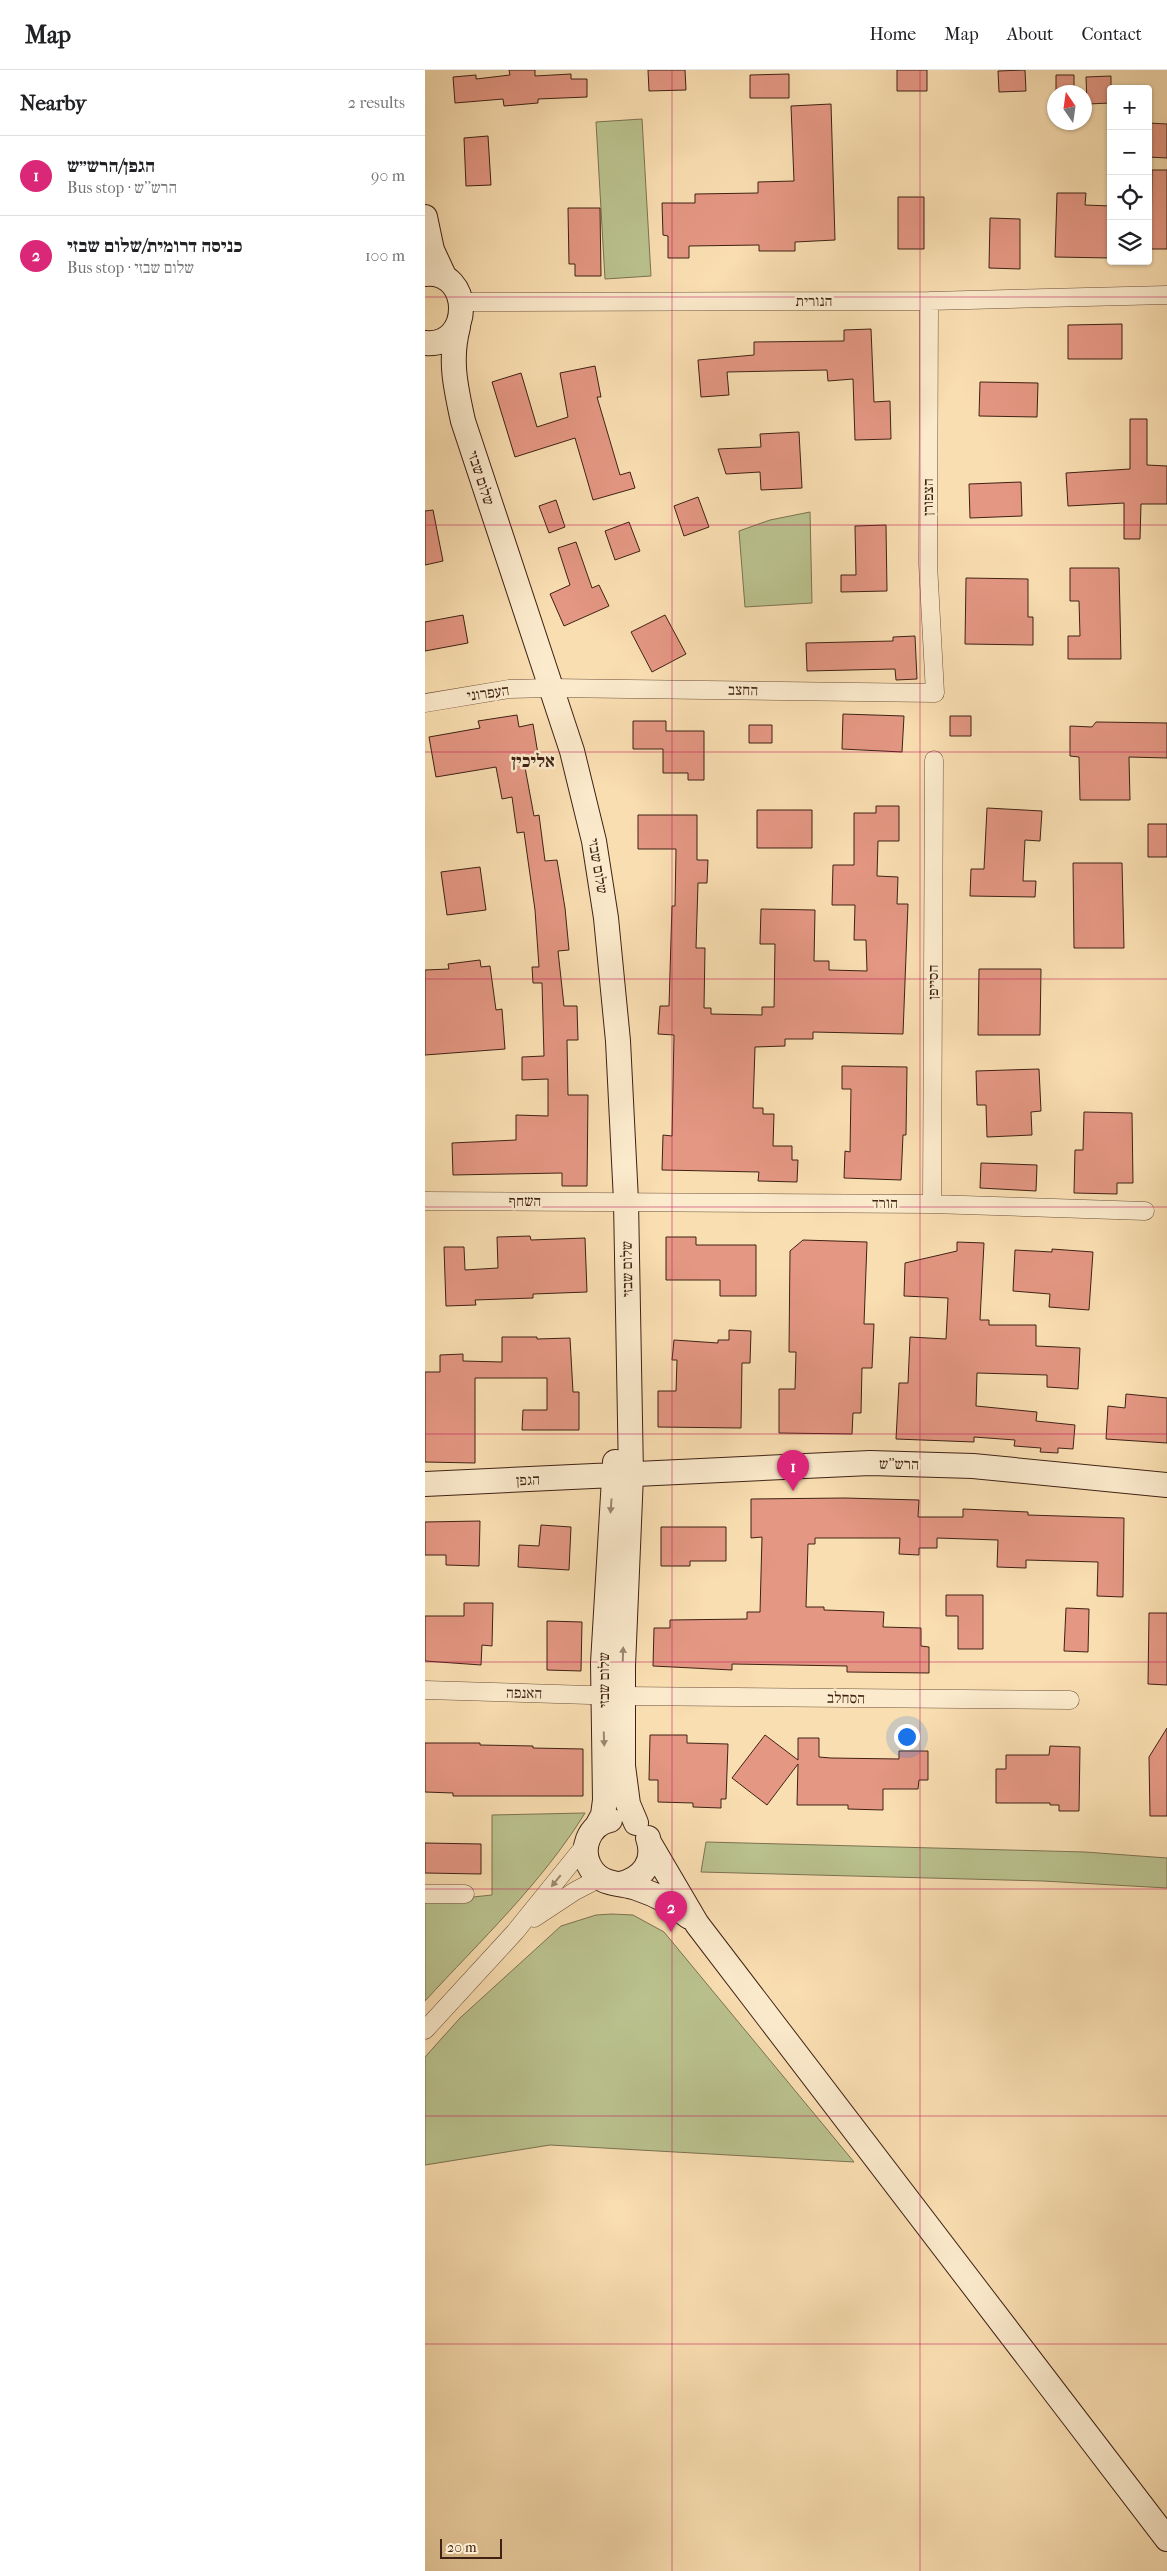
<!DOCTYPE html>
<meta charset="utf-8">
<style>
body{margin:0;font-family:"IM FELL French Canon","Frank Ruhl Libre",serif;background:#f2f2f2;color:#202124}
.controls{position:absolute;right:15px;top:15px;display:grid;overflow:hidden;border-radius:5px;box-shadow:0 1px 4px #0004}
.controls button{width:45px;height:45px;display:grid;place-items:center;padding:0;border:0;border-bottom:1px solid #e0e0e0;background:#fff;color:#202124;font:25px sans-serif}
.compass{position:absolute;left:622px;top:15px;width:45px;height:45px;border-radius:50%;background:#fff;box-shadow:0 1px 4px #0004;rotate:347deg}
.scale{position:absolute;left:15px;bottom:12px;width:62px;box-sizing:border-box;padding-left:5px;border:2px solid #3f2214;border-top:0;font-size:14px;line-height:18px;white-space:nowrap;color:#3f2214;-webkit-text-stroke:4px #fbeacc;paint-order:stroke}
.you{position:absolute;left:481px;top:1666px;width:18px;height:18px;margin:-12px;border:4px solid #fff;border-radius:50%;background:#1a73e8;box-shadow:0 0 0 8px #1a73e833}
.badge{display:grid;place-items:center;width:32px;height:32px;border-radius:50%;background:#db2777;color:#fff;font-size:16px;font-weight:700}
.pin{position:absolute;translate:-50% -41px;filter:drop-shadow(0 1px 2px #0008)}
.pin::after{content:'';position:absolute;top:26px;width:18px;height:15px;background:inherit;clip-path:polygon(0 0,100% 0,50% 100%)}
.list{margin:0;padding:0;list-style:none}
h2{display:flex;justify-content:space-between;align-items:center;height:65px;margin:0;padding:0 20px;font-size:21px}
h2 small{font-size:16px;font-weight:400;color:#757577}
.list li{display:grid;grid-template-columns:32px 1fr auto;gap:15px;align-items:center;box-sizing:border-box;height:80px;padding:0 20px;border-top:1px solid #e0e0e0}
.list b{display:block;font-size:19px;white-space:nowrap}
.list p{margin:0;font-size:16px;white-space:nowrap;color:#757577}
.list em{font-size:16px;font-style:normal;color:#757577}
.icon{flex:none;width:28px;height:28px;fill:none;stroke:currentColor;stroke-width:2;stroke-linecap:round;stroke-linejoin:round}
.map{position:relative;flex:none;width:742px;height:2501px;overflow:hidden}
header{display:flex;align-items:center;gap:30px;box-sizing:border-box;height:70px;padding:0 25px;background:#fff;border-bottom:1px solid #e0e0e0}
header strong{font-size:24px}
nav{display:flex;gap:28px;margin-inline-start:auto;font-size:18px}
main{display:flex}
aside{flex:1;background:#fff}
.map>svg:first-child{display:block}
.green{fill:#bac28e;stroke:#7c7251}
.building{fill:#e49783;stroke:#3f2214}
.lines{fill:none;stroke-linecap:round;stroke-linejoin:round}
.street-casing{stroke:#6e513b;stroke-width:19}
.secondary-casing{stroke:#3f2214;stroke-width:26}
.street{stroke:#fbeacc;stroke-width:18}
.secondary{stroke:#fbeacc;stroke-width:24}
.oneway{fill:#9d8670}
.grid{fill:none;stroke:#c2185b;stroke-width:1;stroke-opacity:0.55}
.labels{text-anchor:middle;stroke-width:5;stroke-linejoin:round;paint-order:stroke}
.street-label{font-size:15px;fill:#3f2214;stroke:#fbeacc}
.quarter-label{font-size:18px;font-weight:bold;fill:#3f2214;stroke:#fbeacc}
</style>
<header>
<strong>Map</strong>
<nav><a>Home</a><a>Map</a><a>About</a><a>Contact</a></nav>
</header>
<main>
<aside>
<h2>Nearby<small>2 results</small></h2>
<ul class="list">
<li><span class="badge">1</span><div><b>הגפן/הרש״ש</b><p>Bus stop · הרש''ש</p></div><em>90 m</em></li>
<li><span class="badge">2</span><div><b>כניסה דרומית/שלום שבזי</b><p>Bus stop · שלום שבזי</p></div><em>100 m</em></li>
</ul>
</aside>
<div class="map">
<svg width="742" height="2501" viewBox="0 0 742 2501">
<rect width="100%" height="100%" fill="#f9deb1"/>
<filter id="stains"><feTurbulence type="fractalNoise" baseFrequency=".004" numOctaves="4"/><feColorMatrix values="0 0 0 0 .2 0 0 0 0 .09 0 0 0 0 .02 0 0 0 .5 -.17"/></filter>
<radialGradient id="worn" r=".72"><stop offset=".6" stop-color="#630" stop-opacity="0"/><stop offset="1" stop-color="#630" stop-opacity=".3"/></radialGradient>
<path class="green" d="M217 49 226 206 180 209 171 52Z
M385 442 387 533 320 537 314 461 345 450Z
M160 1743C117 1813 55 1871 0 1931V1832L67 1825V1745Z
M281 1772 660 1782 742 1788V1818L618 1811 276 1802Z
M187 1844 208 1845 239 1862 429 2092 125 2075 0 2095V1987L35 1948 136 1856 171 1845Z"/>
<path class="building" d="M84 0H110V6L146 4V9H162V27L113 29V33L79 36 78 29 30 33 28 7 51 5V9L85 5Z
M223 0H260L261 20 224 21Z
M472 0H502V21H472Z
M600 0 601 21 574 22 573 1Z
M364 4V28H325V5Z
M631 5H649V22H631Z
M686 6V33L662 34 661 7Z
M406 34 410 170 370 172V181H334V175L264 176V188H243V166L238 165 237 133H270V124L333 123V112L369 111 366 36Z
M723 53 742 54V88L723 87Z
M63 66 66 115 41 116 39 68Z
M727 100H742V179H726Z
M632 123H661L660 135 686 136V188L630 187Z
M473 127H499V179H473Z
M143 138H175L176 206H150V194H144Z
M565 148 595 149V199L564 198Z
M697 254V289H643V255Z
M446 259 449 332 465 331 466 369 430 370 428 309 403 311 402 300 302 302 304 325 276 327 273 290 329 285V272L419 271V260Z
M170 296 176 327H172L195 405 205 402 210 418 168 430 150 368 90 387 67 312 96 303 112 357 143 347 135 303Z
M555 312 613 313 612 347 554 346Z
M705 349H722V395L742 396V434H716L715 469H699V433L643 436 641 403 705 399Z
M374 362 377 418 336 420 335 402 301 404 293 379 336 377 335 364Z
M596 412 597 446 545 448 544 414Z
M273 427 284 457 259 466 249 436Z
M131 430 140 457 124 463 114 436Z
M8 440 18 491 0 495V441Z
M204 452 215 481 190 490 180 461Z
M461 455 462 521 416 522V505H431L430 456Z
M151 472 167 518 174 515 184 536 139 556 125 524 145 515 133 478Z
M645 498H694L696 589H643V566H655L654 531H645Z
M541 508 603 509V547H608V575L540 574Z
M38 545 43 573 0 581V552Z
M240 545 261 584 227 602 206 562Z
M490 566 492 609 471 610 470 599 382 601 381 573 468 571V567Z
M418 644 479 646 477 682 417 679Z
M92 645 94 657 108 654 114 690 99 692 109 746 114 745 120 791 132 790 140 838 144 880 133 881 139 936H152L153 970H142L143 1025H163L162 1116H137V1103L28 1105 27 1073 91 1070V1045L123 1046V1009L97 1010V987L119 986 117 913H108L107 897H114L110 840 99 762 92 763 87 727 77 729 71 697 11 707 4 667 55 658 53 651Z
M525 646H546V666H525Z
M208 651H241V661H279V710H263V703H238V679H208Z
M671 652 742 653V688L704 687 705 730H655L654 687 645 686V656L667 657Z
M324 655H347V673H324Z
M451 736H474V771H453L452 806 473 807 472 834H483L478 964 388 962V969H360V976L330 977 328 1038H338V1044H349L348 1076H367V1090H373L372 1112 333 1111 334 1102 237 1100 238 1065 247 1066 249 965 233 964 235 936H244L247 836H250L251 779H213V745H272V790H283L282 813H273L271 878H280L279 938H286V944L337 945V937H349L350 874H335L336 839 390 840 389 891H404V900L442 901 441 870H429L430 835H407L408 795H429V743H451Z
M562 738 617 741 615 771 600 770 598 811H611L610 827 545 826 546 799H559Z
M332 740H387V778H332Z
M723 754H742V787H723Z
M648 793H697L699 878H649Z
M55 797 61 840 22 845 16 802Z
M55 890 56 897 65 896 71 940 77 939 80 979 0 985V900L24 899 23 894Z
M554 899H616L615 965H553Z
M417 996 482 997 481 1065H478L476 1110 419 1108 420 1081 425 1082 426 1019H417Z
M614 999 616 1041 606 1042 607 1065 562 1067 561 1035H552L551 1001Z
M659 1042 707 1043 708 1113H692V1124L649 1123 650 1080H658Z
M556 1093 612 1095 611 1121 555 1118Z
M105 1166 106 1170 160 1168 162 1222 108 1224V1228L50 1230 51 1235 21 1236 19 1177H39L40 1200 73 1198 72 1167Z
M241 1167H271V1175H331V1226H295V1210H241Z
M378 1170 442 1172 439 1254H449L447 1298H437L436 1343H428L427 1364 354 1363V1319H370L371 1282H364L365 1181Z
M532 1172 559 1173 555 1250H564V1255H611V1276L655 1278 653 1319 622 1317V1305L552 1303 551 1336 612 1342 611 1351 650 1355 648 1379 633 1378V1383L615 1382 616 1378 589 1376 590 1370 549 1367V1372L471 1369 474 1313H483L485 1267 521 1269 523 1228 479 1226 480 1193 532 1181Z
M627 1179 668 1182 664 1240 624 1237 625 1224 588 1221 590 1180 627 1182Z
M304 1260 326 1261 325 1293H317L316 1358 233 1357V1321H251L252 1290H247L249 1270 293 1273V1270H304Z
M77 1267H112V1269L145 1268 148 1322H154V1360H97L98 1340H122V1308H50V1393L0 1392V1302H15V1285L38 1284V1291L77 1292Z
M701 1324 742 1328V1373L681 1369 683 1336 700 1338Z
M420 1428 494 1430 493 1447H538V1439L603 1442V1445L699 1448 698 1527 672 1526 673 1492 601 1490V1498L572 1497 573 1470 512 1468V1478H494V1485L474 1484 475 1468H390V1474H383L381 1537H399V1540L459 1542 458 1557 496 1558V1576L504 1577V1603L422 1602V1596L307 1594V1600L228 1596 229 1558H245V1550L322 1549V1542H335L337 1467 326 1468V1429Z
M55 1451 54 1496 21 1495V1485H0V1452Z
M116 1455 146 1457 144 1500 93 1497 94 1475 114 1476Z
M236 1457H301V1491H265V1496H236Z
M521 1525H558V1579H533V1546H521Z
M39 1533H68L67 1576 57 1575 56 1595 0 1591V1546H39Z
M641 1538 664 1539 663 1582 639 1581Z
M724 1543H742V1615L723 1614Z
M122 1551 157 1552 156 1601 122 1600Z
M742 1658V1746H725L724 1687Z
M225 1665H262V1673L303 1674 301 1729H296V1738L268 1737V1733L233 1732V1710H224Z
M340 1665 373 1690V1668H394V1687L406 1688 474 1689V1681H503V1710H494L493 1719H458V1740L423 1739V1735H372L373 1694 342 1735 307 1708Z
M0 1673H55V1675L108 1676V1678L158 1679V1726H28V1723L0 1722Z
M625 1676 655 1677 654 1741H634V1735H625V1733H571V1699H581V1685H624Z
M0 1773 56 1774V1804L0 1803Z"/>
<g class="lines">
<defs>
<path id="street" d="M37 232 504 231 742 225
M0 633 84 619 126 618 510 623 503 494 504 231
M0 1131 507 1134 720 1141
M507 1134 509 690
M0 1620 197 1626 645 1630
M0 1824H40
M109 1848 150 1821 175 1808
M0 1960 90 1862 162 1773"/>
<path id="secondary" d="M0 147 7 180 20 208
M0 204C48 199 48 278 0 273
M33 257C24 290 31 319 38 351L147 681 169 771 181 848 193 971 201 1131 206 1405 198 1596V1696L203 1734 211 1753
M0 1414 445 1393 548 1396 742 1415
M185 1750C175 1752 167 1759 163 1769 156 1787 166 1807 184 1812 194 1815 204 1815 214 1819 232 1825 250 1835 264 1847
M172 1756 178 1745 180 1730 178 1593 190 1392
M225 1774 272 1854 742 2469
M195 1814C218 1809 231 1791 223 1768"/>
</defs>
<use href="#street" class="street-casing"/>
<use href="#secondary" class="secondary-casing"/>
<use href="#street" class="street"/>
<use href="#secondary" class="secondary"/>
</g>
<defs><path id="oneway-solid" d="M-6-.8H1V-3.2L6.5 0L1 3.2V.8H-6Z" transform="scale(1.25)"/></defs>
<g class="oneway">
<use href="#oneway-solid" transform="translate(186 1436) rotate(94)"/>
<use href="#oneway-solid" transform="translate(198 1584) rotate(-88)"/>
<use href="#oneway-solid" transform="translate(179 1669) rotate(88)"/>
<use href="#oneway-solid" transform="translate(131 1811) rotate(129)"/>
</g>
<path class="grid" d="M247 0V2501M495 0V2501M0 227H742M0 455H742M0 682H742M0 909H742M0 1137H742M0 1364H742M0 1592H742M0 1819H742M0 2046H742M0 2274H742"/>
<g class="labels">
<g class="street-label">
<text x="389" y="236">הנורית</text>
<text transform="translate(56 408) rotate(72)" y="5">שלום שבזי</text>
<text transform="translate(503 427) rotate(-90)" y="5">הצפורן</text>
<text transform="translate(318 620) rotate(1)" y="5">החצב</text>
<text transform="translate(63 623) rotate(-8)" y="5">העפרוני</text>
<text transform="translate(173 796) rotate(80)" y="5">שלום שבזי</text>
<text transform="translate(508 912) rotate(-90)" y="5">הסייפן</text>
<text x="100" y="1136">השחף</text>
<text x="460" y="1138">הורד</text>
<text transform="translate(202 1199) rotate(-91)" y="5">שלום שבזי</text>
<text transform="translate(474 1394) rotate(1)" y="5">הרש''ש</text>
<text transform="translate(103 1410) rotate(-2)" y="5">הגפן</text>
<text transform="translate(179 1610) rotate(-90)" y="5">שלום שבזי</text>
<text transform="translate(99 1623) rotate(1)" y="5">האנפה</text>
<text transform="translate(421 1628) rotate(1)" y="5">הסחלב</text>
</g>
<g class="quarter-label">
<text x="108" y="697">אליכין</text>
</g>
</g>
<rect width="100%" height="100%" filter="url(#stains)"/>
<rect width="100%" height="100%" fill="url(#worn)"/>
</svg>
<div class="controls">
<button>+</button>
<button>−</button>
<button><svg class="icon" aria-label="locate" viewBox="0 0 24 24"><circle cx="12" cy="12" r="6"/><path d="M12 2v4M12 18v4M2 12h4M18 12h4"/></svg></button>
<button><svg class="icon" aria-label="layers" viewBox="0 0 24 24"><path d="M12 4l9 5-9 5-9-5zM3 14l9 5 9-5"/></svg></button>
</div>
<svg class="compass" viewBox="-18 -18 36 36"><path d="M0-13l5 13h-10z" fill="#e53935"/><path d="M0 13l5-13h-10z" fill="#757577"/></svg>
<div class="scale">20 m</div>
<div class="you"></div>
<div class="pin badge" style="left:368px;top:1421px">1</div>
<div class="pin badge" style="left:246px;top:1862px">2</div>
</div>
</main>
